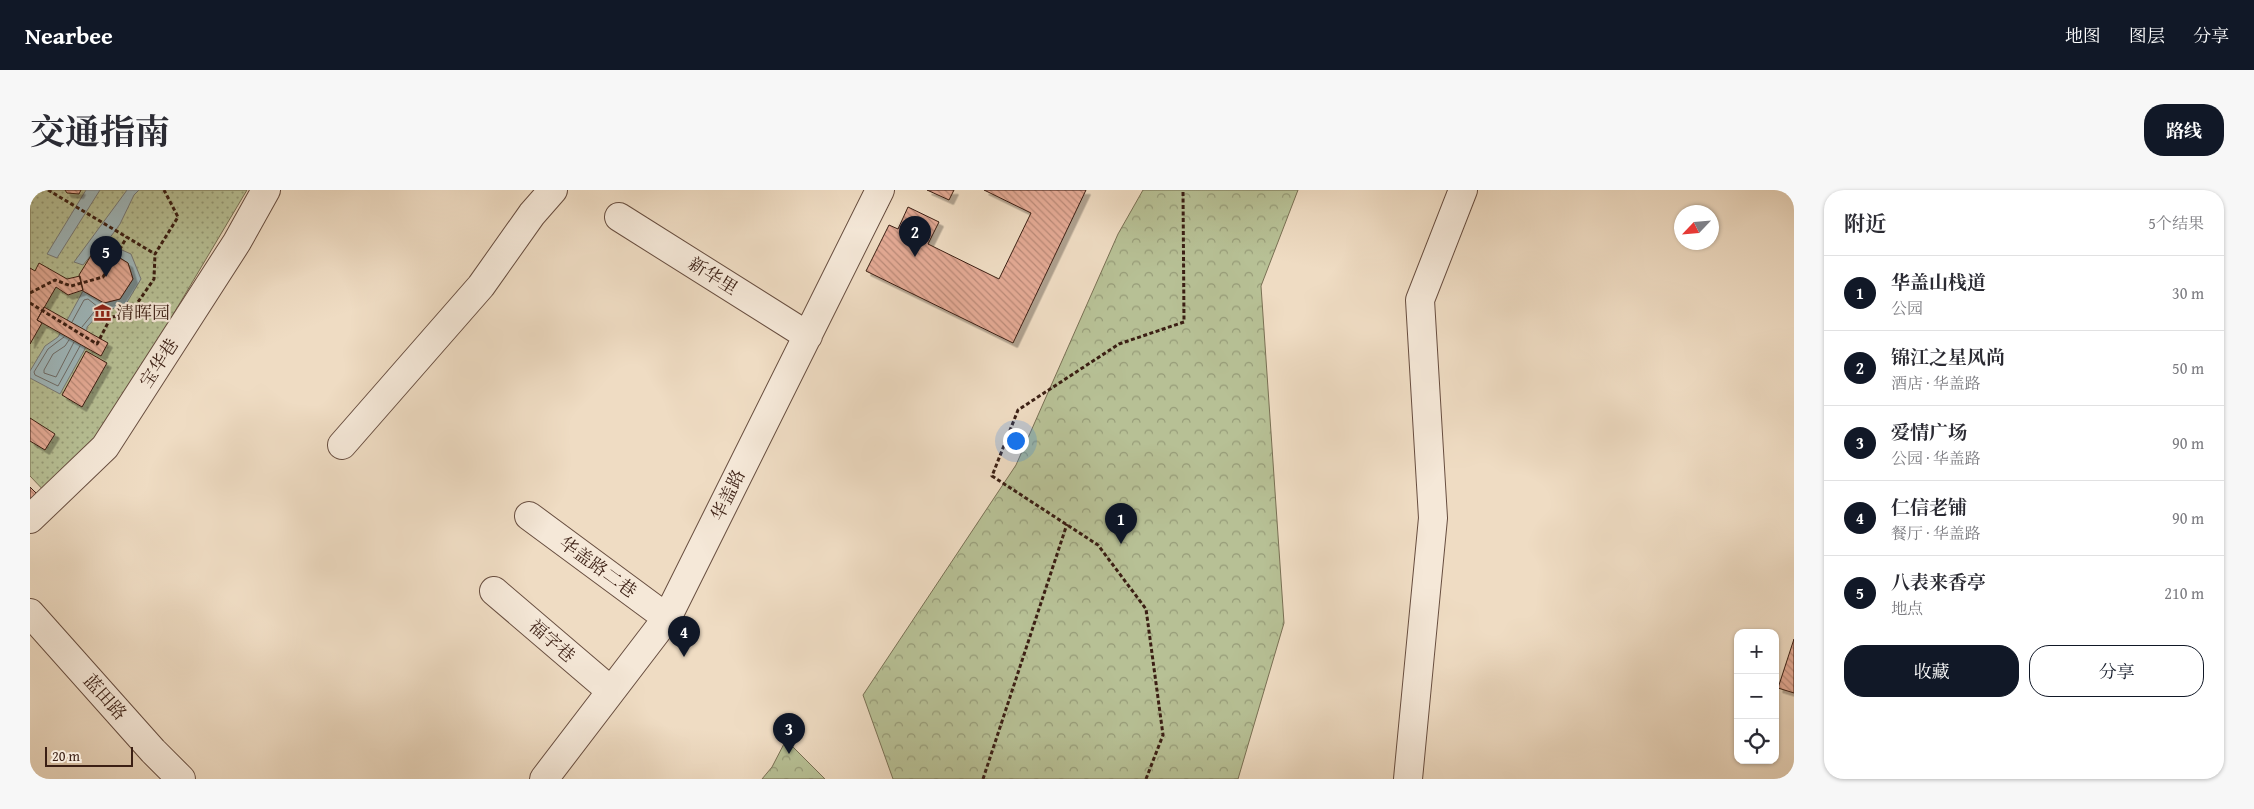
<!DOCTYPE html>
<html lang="zh">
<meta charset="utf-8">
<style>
body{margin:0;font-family:"Gentium Book Plus","Noto Serif SC",serif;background:#f7f7f7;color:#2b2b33}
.controls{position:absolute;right:15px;bottom:15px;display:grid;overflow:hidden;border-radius:10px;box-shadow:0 1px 4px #0004}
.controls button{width:45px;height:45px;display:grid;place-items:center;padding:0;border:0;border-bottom:1px solid #e1e1e2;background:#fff;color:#2b2b33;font:25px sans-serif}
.compass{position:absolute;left:1644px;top:15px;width:45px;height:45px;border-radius:50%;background:#fff;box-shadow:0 1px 4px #0004;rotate:244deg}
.scale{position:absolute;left:15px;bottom:12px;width:88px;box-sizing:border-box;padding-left:5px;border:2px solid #3b1f14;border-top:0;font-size:14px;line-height:18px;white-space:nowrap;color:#3b1f14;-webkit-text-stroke:4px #f5e8d8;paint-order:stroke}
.you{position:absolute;left:985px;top:250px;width:18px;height:18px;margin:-12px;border:4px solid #fff;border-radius:50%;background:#1a73e8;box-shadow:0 0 0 8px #1a73e833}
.badge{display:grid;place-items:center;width:32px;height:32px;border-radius:50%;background:#111827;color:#fff;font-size:16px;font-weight:700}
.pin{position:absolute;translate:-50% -41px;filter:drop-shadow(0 1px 2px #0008)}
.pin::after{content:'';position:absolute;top:26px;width:18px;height:15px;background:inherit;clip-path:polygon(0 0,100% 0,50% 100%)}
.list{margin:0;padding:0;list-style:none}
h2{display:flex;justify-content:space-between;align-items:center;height:65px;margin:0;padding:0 20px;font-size:21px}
h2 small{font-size:16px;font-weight:400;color:#7c7c81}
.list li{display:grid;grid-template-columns:32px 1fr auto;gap:15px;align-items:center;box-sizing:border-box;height:75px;padding:0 20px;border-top:1px solid #e1e1e2}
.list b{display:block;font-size:19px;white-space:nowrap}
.list p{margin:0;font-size:16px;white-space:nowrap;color:#7c7c81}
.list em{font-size:16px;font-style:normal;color:#7c7c81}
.actions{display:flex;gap:10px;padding:15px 20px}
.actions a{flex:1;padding:11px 0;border:1px solid #111827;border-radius:20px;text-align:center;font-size:18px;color:#111827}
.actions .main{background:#111827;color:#fff}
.icon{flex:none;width:28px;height:28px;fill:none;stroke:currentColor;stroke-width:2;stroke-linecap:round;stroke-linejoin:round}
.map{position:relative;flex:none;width:1764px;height:589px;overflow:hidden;border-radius:20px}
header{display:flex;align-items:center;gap:30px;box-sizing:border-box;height:70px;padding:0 25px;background:#111827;color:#fff}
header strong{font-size:24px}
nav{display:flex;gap:28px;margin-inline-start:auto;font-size:18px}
.intro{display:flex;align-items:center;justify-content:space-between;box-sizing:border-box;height:120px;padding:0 30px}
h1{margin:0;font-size:35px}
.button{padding:12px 22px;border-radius:20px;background:#111827;color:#fff;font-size:18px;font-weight:700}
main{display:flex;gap:30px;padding:0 30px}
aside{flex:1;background:#fff;border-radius:20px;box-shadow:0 1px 4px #0004}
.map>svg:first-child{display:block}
.grass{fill:url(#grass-dots);stroke:#797054}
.forest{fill:url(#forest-crowns);stroke:#797054}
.water{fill:#9fb9be;stroke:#777b7a}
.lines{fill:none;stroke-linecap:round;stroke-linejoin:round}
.shore{stroke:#6d6c69;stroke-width:1}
.building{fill:url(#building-back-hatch);stroke:#3b1f14;filter:url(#shadow)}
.minor-casing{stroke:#684e40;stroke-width:30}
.path{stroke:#3b1f14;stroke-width:3;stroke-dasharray:4 2.5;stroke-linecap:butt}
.minor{stroke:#f5e8d8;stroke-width:28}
.labels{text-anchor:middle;stroke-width:4.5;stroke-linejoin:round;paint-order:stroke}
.street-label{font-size:18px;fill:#3b1f14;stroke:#f5e8d8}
.poi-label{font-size:18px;fill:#3b1f14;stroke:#f5e8d8;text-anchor:start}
</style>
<header>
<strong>Nearbee</strong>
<nav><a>地图</a><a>图层</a><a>分享</a></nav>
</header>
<div class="intro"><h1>交通指南</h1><a class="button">路线</a></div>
<main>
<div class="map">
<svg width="1764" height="589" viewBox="0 0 1764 589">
<defs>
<pattern id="grass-dots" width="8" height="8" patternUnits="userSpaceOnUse" patternTransform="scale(1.25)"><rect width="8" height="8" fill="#b7c095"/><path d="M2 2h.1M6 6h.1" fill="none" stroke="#969b78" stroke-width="1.8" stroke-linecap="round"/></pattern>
<pattern id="forest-crowns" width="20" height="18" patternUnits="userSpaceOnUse" patternTransform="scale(1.25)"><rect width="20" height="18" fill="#b7c095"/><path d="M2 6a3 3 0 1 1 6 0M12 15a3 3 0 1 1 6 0" fill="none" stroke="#969b78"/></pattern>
<pattern id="building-back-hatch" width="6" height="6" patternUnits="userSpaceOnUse" patternTransform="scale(1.25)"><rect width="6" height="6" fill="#e4aa95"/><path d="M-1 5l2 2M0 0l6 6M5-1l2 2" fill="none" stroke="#ba8a78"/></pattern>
<filter id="shadow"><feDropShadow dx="4.5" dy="4.5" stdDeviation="0" flood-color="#0004"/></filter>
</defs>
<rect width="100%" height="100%" fill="#efdcc3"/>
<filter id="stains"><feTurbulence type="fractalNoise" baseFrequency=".004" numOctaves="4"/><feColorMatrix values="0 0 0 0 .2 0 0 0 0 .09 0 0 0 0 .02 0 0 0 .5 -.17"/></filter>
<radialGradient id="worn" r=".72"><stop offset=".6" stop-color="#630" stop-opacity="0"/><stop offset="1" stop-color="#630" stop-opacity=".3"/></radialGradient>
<path class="grass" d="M0 0H217L71 246 19 306 0 286Z"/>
<path class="forest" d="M1113 0H1268L1231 96 1254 433 1208 589H863L833 505 986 275 1088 44Z
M756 550 795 589H732L742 577Z"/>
<path class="water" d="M56 0H70L27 68 17 64Z
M97 0H109L104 5 90 34 76 53 101 64 111 89 96 114 70 123 57 137 55 159 30 204 0 188V181L15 156 28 147 53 101 74 113 90 109 103 89 98 73 77 60 62 64 53 75 44 72Z"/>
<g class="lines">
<path class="shore" d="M42 132 54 110 58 109 68 117 52 137
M34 147 18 159 4 182 5 185 28 196 50 156
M39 150 35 156 23 164 14 180V183L26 187 44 152"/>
</g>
<path class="building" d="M35 0H51L49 4 37 3Z
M897 0H924L919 10Z
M954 0H1056L983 153 836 81 859 35 868 39 878 17 909 32 898 54 969 89 1001 23Z
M77 60 98 73 103 89 90 109 74 113 53 101 49 85 62 64Z
M9 73 37 89 50 86 53 100 38 105 26 97 7 130 12 133 0 154V78L5 81Z
M14 117 78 153 71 166 7 130Z
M56 161 77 173 52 217 32 205Z
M0 228 25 244 15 260 0 251Z
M0 297 8 305 0 312Z
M1764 449V503L1748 498Z"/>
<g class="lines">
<defs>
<path id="minor" d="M589 27 778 146
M312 255 451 96 502 24 523 0
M499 326 637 428
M0 329 75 257 207 52 236 0
M464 401 581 501
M0 423 123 561 151 589
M514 589 637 428 850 0
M1378 589 1403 328 1390 110 1433 0"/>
</defs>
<use href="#minor" class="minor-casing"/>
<path class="path" d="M18 0 125 64 148 27 134 0
M0 103 25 90 41 96 73 87 97 47
M0 113 67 154 81 127 99 125 124 89 125 64
M953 589 1037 334
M1116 589 1133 545 1116 419 1068 355 962 286 988 220 1089 154 1154 132 1153 0"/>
<use href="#minor" class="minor"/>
</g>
<defs>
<symbol id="museum-bare" viewBox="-9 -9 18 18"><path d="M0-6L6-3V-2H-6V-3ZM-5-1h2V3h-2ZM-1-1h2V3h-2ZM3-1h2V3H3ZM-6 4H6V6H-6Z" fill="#8f2418" stroke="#f5e8d8" stroke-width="2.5" paint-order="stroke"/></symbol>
</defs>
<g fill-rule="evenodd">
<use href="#museum-bare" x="60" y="110" width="25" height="25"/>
</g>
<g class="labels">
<g class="street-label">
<text transform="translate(683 86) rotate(32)" y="6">新华里</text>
<text transform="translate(129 173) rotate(-57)" y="6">宝华巷</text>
<text transform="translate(698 305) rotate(-64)" y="6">华盖路</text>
<text transform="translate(568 377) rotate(36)" y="6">华盖路二巷</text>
<text transform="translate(522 451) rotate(41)" y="6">福字巷</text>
<text transform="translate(75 507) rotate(48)" y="6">蓝田路</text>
</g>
<g class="poi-label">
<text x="86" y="129">清晖园</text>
</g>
</g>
<rect width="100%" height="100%" filter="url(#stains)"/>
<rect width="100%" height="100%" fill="url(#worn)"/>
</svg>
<div class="controls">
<button>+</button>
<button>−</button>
<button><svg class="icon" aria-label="locate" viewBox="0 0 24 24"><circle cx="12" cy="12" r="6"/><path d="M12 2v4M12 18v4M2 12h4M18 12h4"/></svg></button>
</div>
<svg class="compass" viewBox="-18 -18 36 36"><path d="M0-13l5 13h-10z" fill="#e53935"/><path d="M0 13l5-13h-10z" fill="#7c7c81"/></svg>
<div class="scale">20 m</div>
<div class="you"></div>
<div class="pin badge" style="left:1091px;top:354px">1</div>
<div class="pin badge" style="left:885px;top:67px">2</div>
<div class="pin badge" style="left:759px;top:564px">3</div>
<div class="pin badge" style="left:654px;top:467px">4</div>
<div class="pin badge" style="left:76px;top:87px">5</div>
</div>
<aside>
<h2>附近<small>5个结果</small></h2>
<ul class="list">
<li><span class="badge">1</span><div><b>华盖山栈道</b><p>公园</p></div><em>30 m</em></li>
<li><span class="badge">2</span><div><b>锦江之星风尚</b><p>酒店 · 华盖路</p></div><em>50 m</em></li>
<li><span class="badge">3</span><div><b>爱情广场</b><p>公园 · 华盖路</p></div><em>90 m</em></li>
<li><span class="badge">4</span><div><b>仁信老铺</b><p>餐厅 · 华盖路</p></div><em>90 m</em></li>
<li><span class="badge">5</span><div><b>八表来香亭</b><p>地点</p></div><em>210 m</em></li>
</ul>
<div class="actions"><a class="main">收藏</a><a>分享</a></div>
</aside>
</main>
